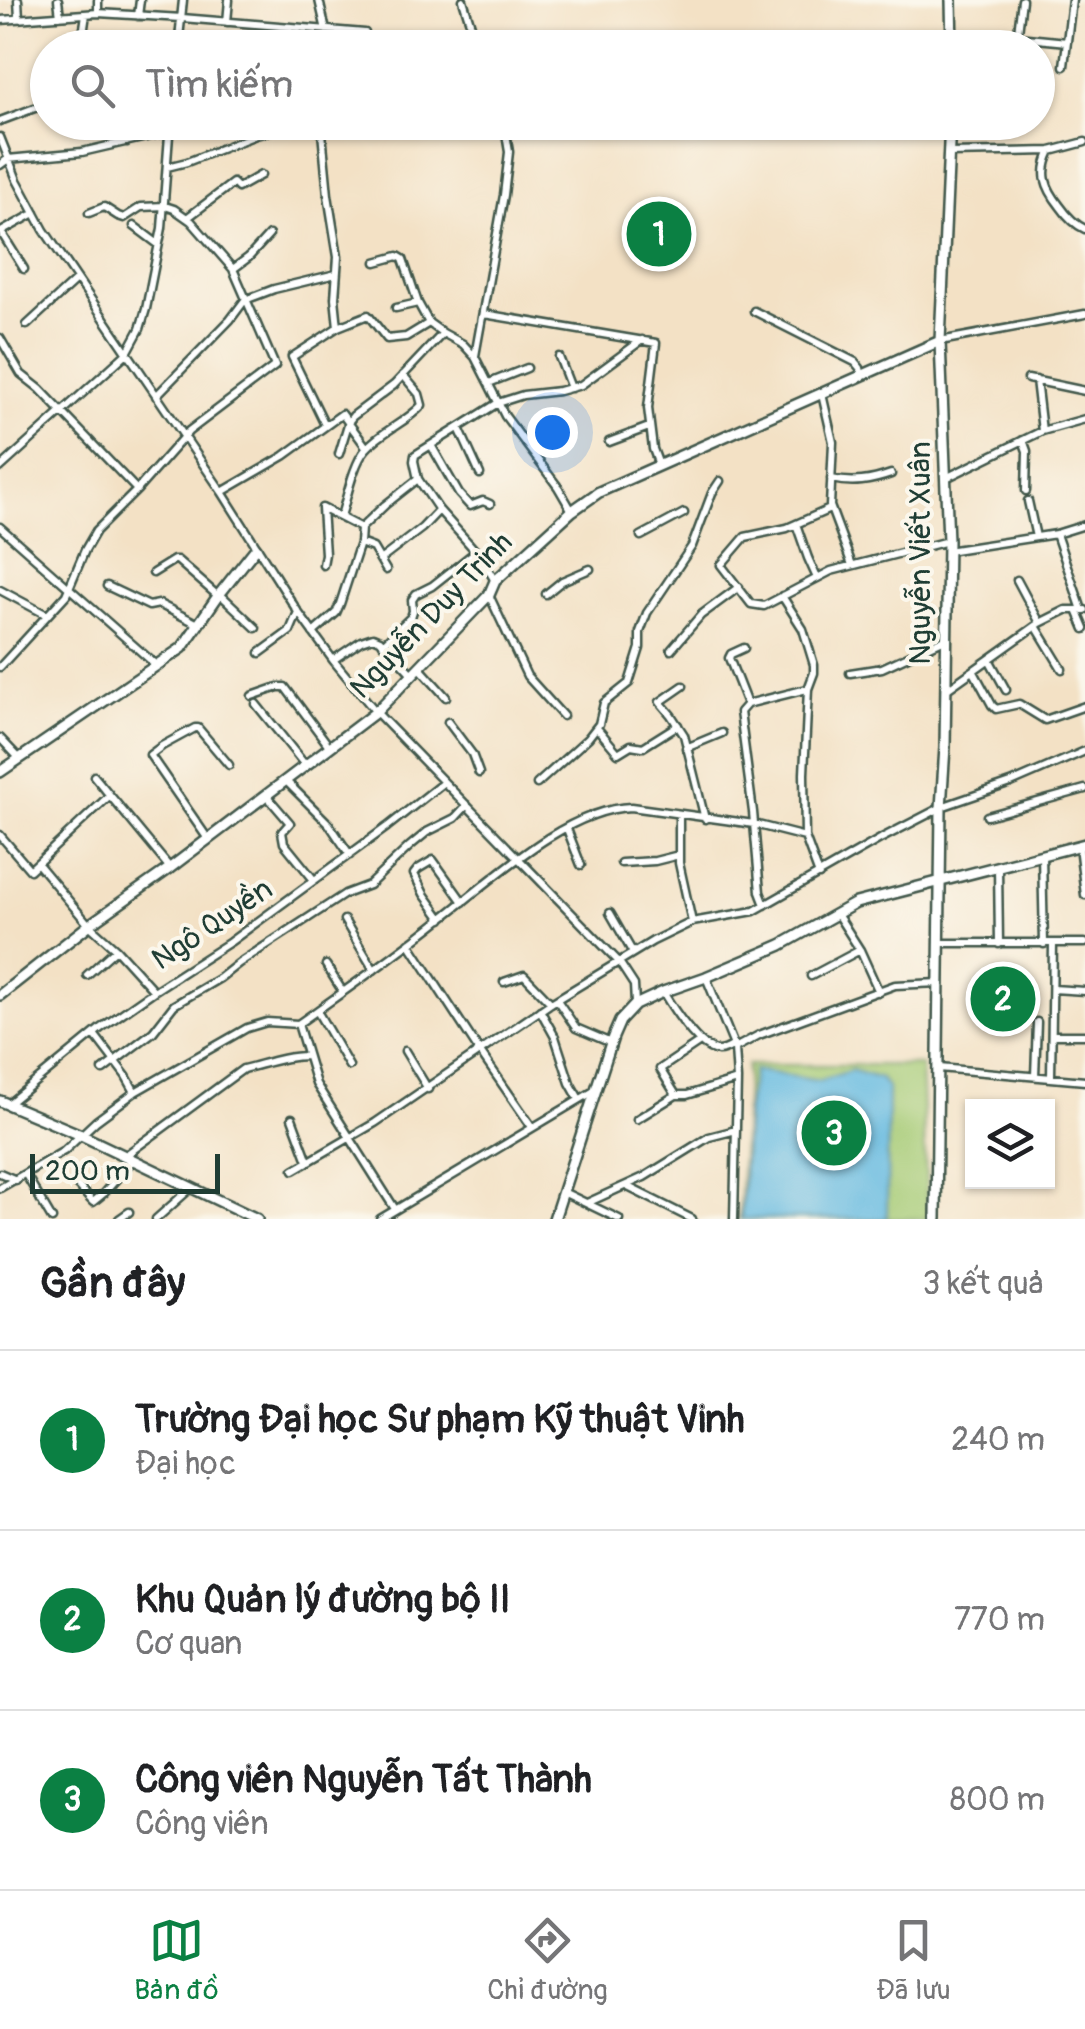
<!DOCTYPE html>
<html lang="vi">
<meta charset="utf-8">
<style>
body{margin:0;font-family:Pangolin,sans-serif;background:#f2f2f2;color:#202124}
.controls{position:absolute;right:30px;bottom:30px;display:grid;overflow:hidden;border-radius:0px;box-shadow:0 2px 8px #0004}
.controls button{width:90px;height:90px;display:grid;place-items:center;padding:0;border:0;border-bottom:2px solid #e0e0e0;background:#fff;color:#202124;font:50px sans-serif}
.scale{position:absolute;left:30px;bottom:25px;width:190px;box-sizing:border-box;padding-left:10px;border:5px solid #1f3d34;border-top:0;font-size:28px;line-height:35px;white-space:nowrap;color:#1f3d34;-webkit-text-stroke:8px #fbf7ec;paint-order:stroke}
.you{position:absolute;left:552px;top:432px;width:35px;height:35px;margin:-25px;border:8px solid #fff;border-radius:50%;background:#1a73e8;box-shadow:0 0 0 15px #1a73e833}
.badge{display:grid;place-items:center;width:65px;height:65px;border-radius:50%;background:#0b8043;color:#fff;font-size:32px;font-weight:700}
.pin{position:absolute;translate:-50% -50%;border:5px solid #fff;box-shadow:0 2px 10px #0006}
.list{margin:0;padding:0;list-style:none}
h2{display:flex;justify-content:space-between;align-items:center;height:130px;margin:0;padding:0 40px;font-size:42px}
h2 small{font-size:32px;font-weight:400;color:#757577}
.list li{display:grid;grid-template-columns:65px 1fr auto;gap:30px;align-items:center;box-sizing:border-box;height:180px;padding:0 40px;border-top:2px solid #e0e0e0}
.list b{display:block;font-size:38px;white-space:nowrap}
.list p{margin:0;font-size:32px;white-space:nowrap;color:#757577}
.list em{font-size:32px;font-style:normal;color:#757577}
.icon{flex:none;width:55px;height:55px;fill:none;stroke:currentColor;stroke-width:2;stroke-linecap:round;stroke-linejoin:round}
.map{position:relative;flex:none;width:1085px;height:1219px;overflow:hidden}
.search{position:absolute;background:#fff;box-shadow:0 2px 8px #0004;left:30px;right:30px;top:30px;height:110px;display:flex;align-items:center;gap:25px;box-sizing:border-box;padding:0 35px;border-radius:55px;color:#757577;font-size:38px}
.sheet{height:670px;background:#fff}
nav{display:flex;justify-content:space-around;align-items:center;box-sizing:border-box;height:140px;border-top:2px solid #e0e0e0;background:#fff;font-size:28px;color:#757577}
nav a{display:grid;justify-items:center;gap:5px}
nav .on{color:#0b8043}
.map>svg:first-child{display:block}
.green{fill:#a5ca74;stroke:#628454;stroke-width:2.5}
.water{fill:#63b9e0;stroke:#417b8a;stroke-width:2.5}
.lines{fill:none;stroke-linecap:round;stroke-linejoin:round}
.street-casing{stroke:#3f564a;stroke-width:11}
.secondary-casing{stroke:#3f564a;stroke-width:14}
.street{stroke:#fff;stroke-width:6}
.secondary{stroke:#fff;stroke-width:9}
.labels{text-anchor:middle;stroke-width:8;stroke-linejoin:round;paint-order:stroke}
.street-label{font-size:30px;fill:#1f3d34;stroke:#fbf7ec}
</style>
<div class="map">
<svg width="1085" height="1219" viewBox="0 0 1085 1219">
<rect width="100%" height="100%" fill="#fbf7ec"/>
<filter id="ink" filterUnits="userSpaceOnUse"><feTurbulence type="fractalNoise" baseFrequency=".01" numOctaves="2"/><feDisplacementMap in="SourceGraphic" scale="20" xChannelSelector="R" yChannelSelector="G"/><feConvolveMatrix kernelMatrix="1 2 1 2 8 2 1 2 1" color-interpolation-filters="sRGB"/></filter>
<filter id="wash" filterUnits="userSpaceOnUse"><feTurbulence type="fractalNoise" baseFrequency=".0048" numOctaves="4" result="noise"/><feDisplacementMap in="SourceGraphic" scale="40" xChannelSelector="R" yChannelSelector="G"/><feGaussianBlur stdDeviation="2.25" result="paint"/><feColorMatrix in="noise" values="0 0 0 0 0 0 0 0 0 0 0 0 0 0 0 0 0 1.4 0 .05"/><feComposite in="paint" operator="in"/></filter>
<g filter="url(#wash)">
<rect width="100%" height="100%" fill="#f3e1c5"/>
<path class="green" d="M747 1065H921L928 1219H739Z"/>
<path class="water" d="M754 1070 819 1081 852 1070 881 1079 888 1089 887 1219H741L747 1106Z"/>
</g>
<g filter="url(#ink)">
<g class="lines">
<defs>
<path id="street" d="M18 0 19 18
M58 0 60 16
M319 0 326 30
M463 0 478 48
M98 13V0
M138 16 140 0
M1 20 98 13 182 18 365 33
M227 22 229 0
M1017 37 1067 42
M81 48 86 14
M178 48 183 0
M1016 48 1022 0
M1064 66 1072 0
M0 121 48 103
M121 122 127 142
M321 122 328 195 338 257 335 298 338 327
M0 137 17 180 44 230 222 492 298 612 333 660 376 712 619 962 634 985 635 1004
M1051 151C1040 173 1045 187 1060 206 1067 216 1074 224 1085 229
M948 153 1051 151 1085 142
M0 165 8 159 82 152 168 132
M167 167 187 162 256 135 301 122
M187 218 233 183 238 188 261 175
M134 226 158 244
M1 232 24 269
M1 232 35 213
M376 262 398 256 403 259 418 303 429 323
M233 269 249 257 269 235
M396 308 418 303
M754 311 855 362 860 368 862 376
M484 314 656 343 648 408 653 449 659 465
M27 325 76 280
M0 338 21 374 40 389 137 490
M940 341 1085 314
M475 356 504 195 509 152 504 122
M559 357 571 388
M1028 379 1085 391
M1036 380 1042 431
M489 383 527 368
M822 394 833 442 830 506 852 565
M156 396 230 320 245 300 274 289 336 274
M325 425 292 357 338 327 368 315 387 339 406 337 429 323 443 333
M459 428 480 474
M1023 440 1027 451 1026 491
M609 442 649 427
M431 445 459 494 470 506 483 501 490 504
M339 454 349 421 353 416 394 385 443 333 463 344 475 357 505 416 558 487 572 511
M0 468 127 353 140 329 146 309 162 228 170 122
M946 478 1042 431 1085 419
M831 479C853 484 871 481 891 474
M222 492 284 456 342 414 367 448
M1028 501 1036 537
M830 509 787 528 745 537 721 565 751 604 764 606 831 571 948 541
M341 516C347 498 353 464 366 449 381 431 406 423 422 405L419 394 403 375
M796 524 808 558 817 578
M0 527 156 665
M1056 534 1082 610
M641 536 684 513
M360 543 373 548 386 570
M947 551 1056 534 1085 525
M380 560 422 528 439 510
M323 565 325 554 322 508 361 528
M153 573 174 560H177L218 596
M1017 580 1040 623
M495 581 481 557 439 510 418 479 414 461 415 455 498 403 523 395 559 391 581 385 642 340
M107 586 149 606 159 604 198 624
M0 590 47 615
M220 594 256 628
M546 594 562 581 590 569
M489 595 527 676 563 716
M782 596 803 629 814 665V673L808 689 804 774 805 837 819 875
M1077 610 1085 629
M1036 626 1062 669
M313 633 336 613 340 604 360 543 361 528 385 505 418 479
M383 644 411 617 413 611 412 600 416 594 432 586 475 552
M744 648 731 654 729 658 747 704
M671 650 701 615 739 587
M260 653 290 631 298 612
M333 660 361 641 373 637 380 640 412 674
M990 661 1006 690
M0 667 66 595 85 550 96 531 137 490 189 431 275 366 233 269 191 221 174 209 165 206 141 207 124 218 118 216 104 207 89 213
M419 667 446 697
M974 672 992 705 996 709 1019 704 1045 720 1085 706
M850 673 882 668 945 639
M683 686 660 702 671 715 684 735 705 819
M946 690 1040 623 1066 610H1085
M252 696 278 687H285L329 746
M256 704 305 765
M448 722 472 754 479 773
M597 728 618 753 631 745 643 747 678 725
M0 738 20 759
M686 748 722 733
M94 776 170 868
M285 780 329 824 350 855
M537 784 588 738 599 724 604 703 629 683 640 648V632L647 613 692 546 712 493 720 481
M266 795 290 823 282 832 284 843 314 880
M679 815V863L692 922
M987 816 1085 789
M567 829 581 865
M0 835 30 870 109 796
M208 839 150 755 162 746 195 728H198L229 765
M1079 846 1085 895
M1042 855 1044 944
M621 863 655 861 679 855
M38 864 89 925 116 949 154 991
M998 866 999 944
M765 905 760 892 753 812 740 712 747 704 807 689
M610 913 633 953
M837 914 860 950 879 992
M442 919 424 894 414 874 418 869 433 860 463 902
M344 920 374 970
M409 943 480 1052 532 1127
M940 943H1085
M326 965 343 992
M87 975 116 949
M811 976 860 950
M706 977 735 1048 737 1080 734 1219
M504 982 524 975 551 1003
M1053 989 1085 991
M663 992C672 1007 699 1050 718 1051 725 1051 729 1048 734 1045
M557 1000 576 1028 611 1043
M540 1010 555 1037 570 1083 579 1099
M317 1011 349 1066
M298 1024 316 1084 395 1209
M94 1034 126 1076 135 1092
M1052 1035H1085
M735 1048 759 1035 895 985 939 983
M405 1051 428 1089
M939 1068 1085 1081
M103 1070 153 1032 174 1005 220 978 239 963 345 894 369 885 410 846 427 832 455 818 467 805
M1035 1076 1037 1022
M1051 1077 1053 944
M676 1095 660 1069 700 1042
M8 1104 101 1028 154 991 230 942 387 827 444 782
M292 1118 308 1161
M637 1119 676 1095H687L737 1080
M126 1155 243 1069C264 1064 285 1056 306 1056
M294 1170 375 1123 551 1003 653 941 692 922 754 911 882 838 944 806 1011 783 1085 751
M0 1173 16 1180
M26 1175 52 1219
M76 1184 93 1202 104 1193 133 1160
M626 1186 692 1219
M0 1188 64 1151 96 1121 135 1092 247 1028 267 1022 298 1024C346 990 395 956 441 919 491 881 566 809 631 807L754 824 805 837
M563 1192 619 1219
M587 1203 644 1177 709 1137 736 1130
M119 1219 129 1212
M156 1219 191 1188
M380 1219 594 1091"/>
<path id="secondary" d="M951 0 952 48
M0 772 182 648 218 596 256 548
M0 995 89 925 170 868 376 712 489 595 495 581 572 511 599 492 940 341
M0 1101 81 1135 257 1219
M554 1219 613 1037 620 1021 635 1005 663 992 706 977 781 945 856 903 1085 844
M936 1219 941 808 945 747 948 541 940 341 950 122"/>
</defs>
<use href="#street" class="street-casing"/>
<use href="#secondary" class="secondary-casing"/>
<use href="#street" class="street"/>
<use href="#secondary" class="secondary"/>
</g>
</g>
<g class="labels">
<g class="street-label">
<text transform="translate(920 553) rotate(-90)" y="10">Nguyễn Viết Xuân</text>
<text transform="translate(431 615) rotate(-46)" y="10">Nguyễn Duy Trinh</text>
<text transform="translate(212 924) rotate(-34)" y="10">Ngô Quyền</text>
</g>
</g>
</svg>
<div class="controls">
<button><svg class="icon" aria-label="layers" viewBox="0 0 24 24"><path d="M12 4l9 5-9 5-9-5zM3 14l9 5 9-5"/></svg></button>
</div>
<div class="scale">200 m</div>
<div class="you"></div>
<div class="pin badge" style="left:659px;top:234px">1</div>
<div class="pin badge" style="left:1003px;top:999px">2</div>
<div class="pin badge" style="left:834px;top:1133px">3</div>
<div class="search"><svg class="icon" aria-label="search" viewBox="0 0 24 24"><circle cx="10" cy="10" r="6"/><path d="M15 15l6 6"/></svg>Tìm kiếm</div>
</div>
<section class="sheet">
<h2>Gần đây<small>3 kết quả</small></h2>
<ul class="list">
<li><span class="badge">1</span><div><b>Trường Đại học Sư phạm Kỹ thuật Vinh</b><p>Đại học</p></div><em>240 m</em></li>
<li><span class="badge">2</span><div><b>Khu Quản lý đường bộ II</b><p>Cơ quan</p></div><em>770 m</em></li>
<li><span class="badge">3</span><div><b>Công viên Nguyễn Tất Thành</b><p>Công viên</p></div><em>800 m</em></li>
</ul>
</section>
<nav>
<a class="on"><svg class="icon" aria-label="map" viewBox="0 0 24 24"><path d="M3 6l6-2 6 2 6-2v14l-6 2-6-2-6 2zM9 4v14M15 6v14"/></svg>Bản đồ</a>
<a><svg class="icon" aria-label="directions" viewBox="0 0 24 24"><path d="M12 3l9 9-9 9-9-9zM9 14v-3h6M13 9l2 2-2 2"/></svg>Chỉ đường</a>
<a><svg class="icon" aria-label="saved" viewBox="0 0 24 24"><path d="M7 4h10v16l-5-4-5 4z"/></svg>Đã lưu</a>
</nav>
